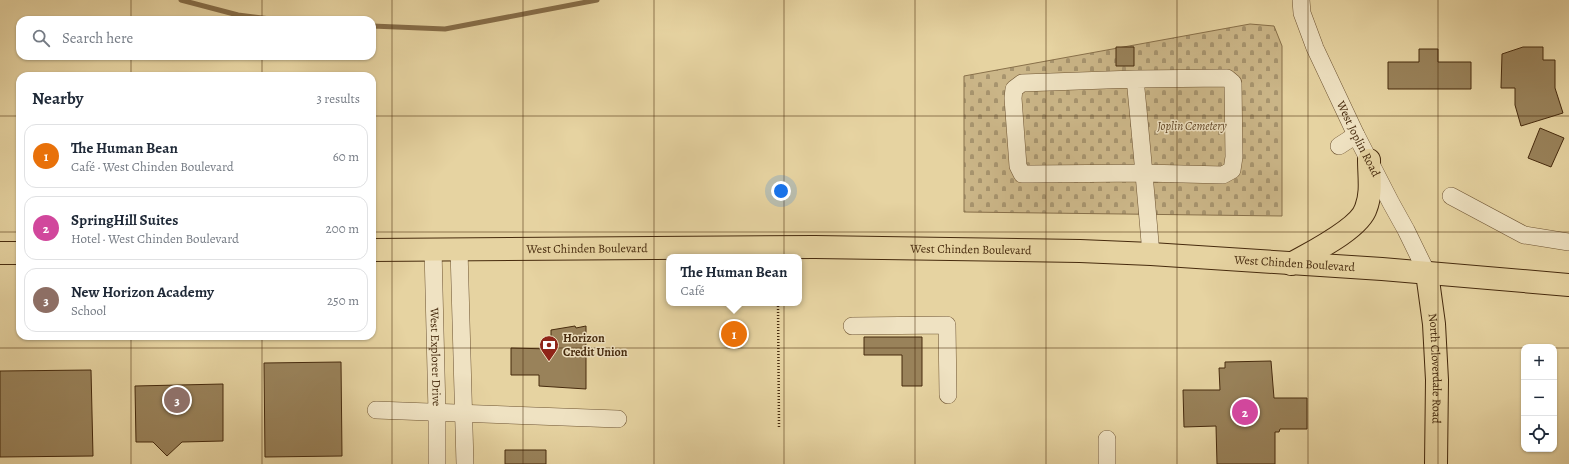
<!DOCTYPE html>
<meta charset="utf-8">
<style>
body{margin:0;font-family:Alegreya,serif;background:#f6f6f7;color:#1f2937}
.controls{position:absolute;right:12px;bottom:12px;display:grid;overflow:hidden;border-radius:8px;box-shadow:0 1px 3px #0004}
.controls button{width:36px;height:36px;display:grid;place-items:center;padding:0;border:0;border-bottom:1px solid #e0e1e3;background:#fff;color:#1f2937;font:20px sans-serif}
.you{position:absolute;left:781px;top:191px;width:14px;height:14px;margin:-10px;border:3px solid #fff;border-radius:50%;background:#1a73e8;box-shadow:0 0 0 6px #1a73e833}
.badge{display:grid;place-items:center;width:26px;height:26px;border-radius:50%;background:#d93025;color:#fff;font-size:13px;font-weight:700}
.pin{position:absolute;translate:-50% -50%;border:2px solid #fff;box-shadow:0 1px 4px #0006}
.popup{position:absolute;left:666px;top:254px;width:136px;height:52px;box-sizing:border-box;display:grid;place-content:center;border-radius:8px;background:#fff;filter:drop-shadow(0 1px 3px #0005);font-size:13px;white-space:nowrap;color:#747a83}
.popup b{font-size:15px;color:#1f2937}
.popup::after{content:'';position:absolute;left:50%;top:100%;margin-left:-8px;border:8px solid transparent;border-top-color:#fff}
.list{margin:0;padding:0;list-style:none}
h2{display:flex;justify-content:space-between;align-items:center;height:52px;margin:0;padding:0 16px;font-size:17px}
h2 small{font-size:13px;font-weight:400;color:#747a83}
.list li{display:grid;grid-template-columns:26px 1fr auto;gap:12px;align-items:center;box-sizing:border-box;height:64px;margin:0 8px 8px;padding:0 8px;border:1px solid #e0e1e3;border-radius:12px}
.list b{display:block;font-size:15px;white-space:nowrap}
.list p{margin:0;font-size:13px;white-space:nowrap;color:#747a83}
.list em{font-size:13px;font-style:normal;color:#747a83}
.icon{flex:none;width:22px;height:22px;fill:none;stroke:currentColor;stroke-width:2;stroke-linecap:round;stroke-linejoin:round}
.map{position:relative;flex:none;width:1569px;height:464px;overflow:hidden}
.search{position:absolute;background:#fff;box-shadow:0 1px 3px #0004;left:16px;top:16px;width:360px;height:44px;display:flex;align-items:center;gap:10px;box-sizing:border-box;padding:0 14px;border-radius:12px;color:#747a83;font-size:15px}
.panel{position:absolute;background:#fff;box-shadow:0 1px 3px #0004;left:16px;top:72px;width:360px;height:268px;border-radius:12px}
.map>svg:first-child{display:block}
.cemetery{fill:url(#cemetery-stones);stroke:#88704a}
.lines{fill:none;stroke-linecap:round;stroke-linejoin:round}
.stream{stroke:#866d48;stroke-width:5}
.building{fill:#99825a;stroke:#462a0d}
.minor-casing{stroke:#6e5432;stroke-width:18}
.major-casing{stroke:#462a0d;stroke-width:24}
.path{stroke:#462a0d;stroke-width:2.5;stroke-dasharray:1 2;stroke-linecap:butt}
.minor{stroke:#efe2c2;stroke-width:17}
.major{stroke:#e6d3a1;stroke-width:22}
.grid{fill:none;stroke:#462a0d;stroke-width:1;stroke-opacity:0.55}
.labels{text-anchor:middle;stroke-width:3;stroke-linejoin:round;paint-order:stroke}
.park-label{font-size:12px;font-style:italic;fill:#614626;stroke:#efe2c2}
.street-label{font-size:12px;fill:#462a0d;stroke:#efe2c2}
.poi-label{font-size:12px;font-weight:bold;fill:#462a0d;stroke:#efe2c2;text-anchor:start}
</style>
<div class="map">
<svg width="1569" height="464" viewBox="0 0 1569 464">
<defs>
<pattern id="cemetery-stones" width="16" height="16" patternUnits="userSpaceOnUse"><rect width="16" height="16" fill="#cbb688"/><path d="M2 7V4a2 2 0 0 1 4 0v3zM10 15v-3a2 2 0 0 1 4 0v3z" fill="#a7946e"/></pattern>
</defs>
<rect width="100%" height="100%" fill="#e6d3a1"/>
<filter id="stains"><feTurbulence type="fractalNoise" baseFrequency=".005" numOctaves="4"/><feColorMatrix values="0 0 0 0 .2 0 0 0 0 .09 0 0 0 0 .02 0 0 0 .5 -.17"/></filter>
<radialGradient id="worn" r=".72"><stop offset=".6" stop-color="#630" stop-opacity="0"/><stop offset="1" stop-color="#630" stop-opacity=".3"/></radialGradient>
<path class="cemetery" d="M1250 24 1274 26 1282 46V216L964 212V76Z"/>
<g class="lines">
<path class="stream" d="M181 0 238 15 279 20
M372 26 445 29 597 0"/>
</g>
<path class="building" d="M1116 47H1134V66H1116Z
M1523 47H1543V60H1555V88L1563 113 1521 126 1515 105V88H1501L1502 54Z
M1419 49H1438V62H1471V89H1388V62H1419Z
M1540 128 1564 138 1551 167 1528 158Z
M575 326 576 328 586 326V389L539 386V375H511V348L551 349V330Z
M864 337H922V386H902V355H864Z
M1271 361 1274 398H1307V429H1280L1279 432H1275V464H1217L1216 426 1184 427 1183 390H1220L1219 368H1225V362Z
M341 362 342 456 265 457 264 363Z
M91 370 93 456 0 457V371Z
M223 384V441L182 442 167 456 153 442H136L135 386Z
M505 450H546V464H505Z"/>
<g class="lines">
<defs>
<g id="minor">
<path id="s1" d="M1301 0 1302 13 1315 48 1356 135 1391 203 1406 230 1427 273"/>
<path d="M1135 79 1227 78 1233 83 1234 157 1232 170 1223 175 1144 173 1032 174H1022L1018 166 1013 98 1014 89 1022 83 1135 79C1141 137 1146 196 1151 254"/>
<path d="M1339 146 1356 135"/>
<path d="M1451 196 1524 235 1569 242"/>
<path id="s2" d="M433 249 437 412V464"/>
<path d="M459 249 465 464"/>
<path d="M852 326 947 325 948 395"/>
<path d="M376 410 618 419"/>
<path d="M1107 439V464"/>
</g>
<g id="major">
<path id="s3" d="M372 250 815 247 1080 251 1151 254 1382 269 1569 285"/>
<path d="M0 253H20"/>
<path d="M1291 264C1310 253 1360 229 1366 208 1372 193 1369 176 1369 160"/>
<path id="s4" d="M1427 273 1434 324 1437 380 1436 464"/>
</g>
</defs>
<use href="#minor" class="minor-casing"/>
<use href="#major" class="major-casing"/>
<path class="path" d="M778 303 779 428"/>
<use href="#minor" class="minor"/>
<use href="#major" class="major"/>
</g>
<path class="grid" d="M131 0V20M262 0V20M392 0V464M523 0V464M654 0V464M784 0V464M915 0V464M1046 0V464M1177 0V464M1308 0V464M1438 0V464M131 56V76M262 56V76M0 116H20M372 116H1569M0 232H20M372 232H1569M131 336V464M262 336V464M0 348H1524M1554 348H1569"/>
<defs>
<symbol id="bank-pin" viewBox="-11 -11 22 30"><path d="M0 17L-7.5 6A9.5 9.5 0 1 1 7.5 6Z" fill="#8f2418" stroke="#efe2c2"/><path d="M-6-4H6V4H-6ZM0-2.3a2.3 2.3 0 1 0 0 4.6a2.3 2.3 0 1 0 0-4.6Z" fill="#fff"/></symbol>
</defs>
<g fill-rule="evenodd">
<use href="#bank-pin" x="538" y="334" width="22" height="30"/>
</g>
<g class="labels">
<g class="park-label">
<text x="1192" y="130">Joplin Cemetery</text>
</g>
<g class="street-label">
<text dy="4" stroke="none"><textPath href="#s1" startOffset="151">West Joplin Road</textPath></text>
<text dy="4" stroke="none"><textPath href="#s3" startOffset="215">West Chinden Boulevard</textPath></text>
<text dy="4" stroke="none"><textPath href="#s3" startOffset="599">West Chinden Boulevard</textPath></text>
<text dy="4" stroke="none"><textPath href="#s3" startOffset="923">West Chinden Boulevard</textPath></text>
<text dy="4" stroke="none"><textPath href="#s2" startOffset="108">West Explorer Drive</textPath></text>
<text dy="4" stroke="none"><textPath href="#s4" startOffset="96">North Cloverdale Road</textPath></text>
</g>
<g class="poi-label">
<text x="563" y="342">Horizon<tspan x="563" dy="14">Credit Union</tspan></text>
</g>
</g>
<rect width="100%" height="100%" filter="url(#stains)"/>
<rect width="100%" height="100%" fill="url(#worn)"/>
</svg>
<div class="controls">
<button>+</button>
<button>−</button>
<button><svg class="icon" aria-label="locate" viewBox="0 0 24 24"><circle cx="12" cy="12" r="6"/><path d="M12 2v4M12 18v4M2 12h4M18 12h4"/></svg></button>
</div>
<div class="you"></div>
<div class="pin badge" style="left:734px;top:334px;background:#e8710a">1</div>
<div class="popup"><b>The Human Bean</b>Café</div>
<div class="pin badge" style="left:1245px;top:412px;background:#d1479c">2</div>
<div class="pin badge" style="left:177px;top:400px;background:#8d6e63">3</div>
<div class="search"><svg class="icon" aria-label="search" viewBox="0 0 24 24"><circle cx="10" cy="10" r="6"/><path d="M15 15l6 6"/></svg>Search here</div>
<section class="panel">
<h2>Nearby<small>3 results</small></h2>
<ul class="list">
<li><span class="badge" style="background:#e8710a">1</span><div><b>The Human Bean</b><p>Café · West Chinden Boulevard</p></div><em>60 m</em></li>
<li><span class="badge" style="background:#d1479c">2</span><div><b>SpringHill Suites</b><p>Hotel · West Chinden Boulevard</p></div><em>200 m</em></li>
<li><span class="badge" style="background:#8d6e63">3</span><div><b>New Horizon Academy</b><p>School</p></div><em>250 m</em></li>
</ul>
</section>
</div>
